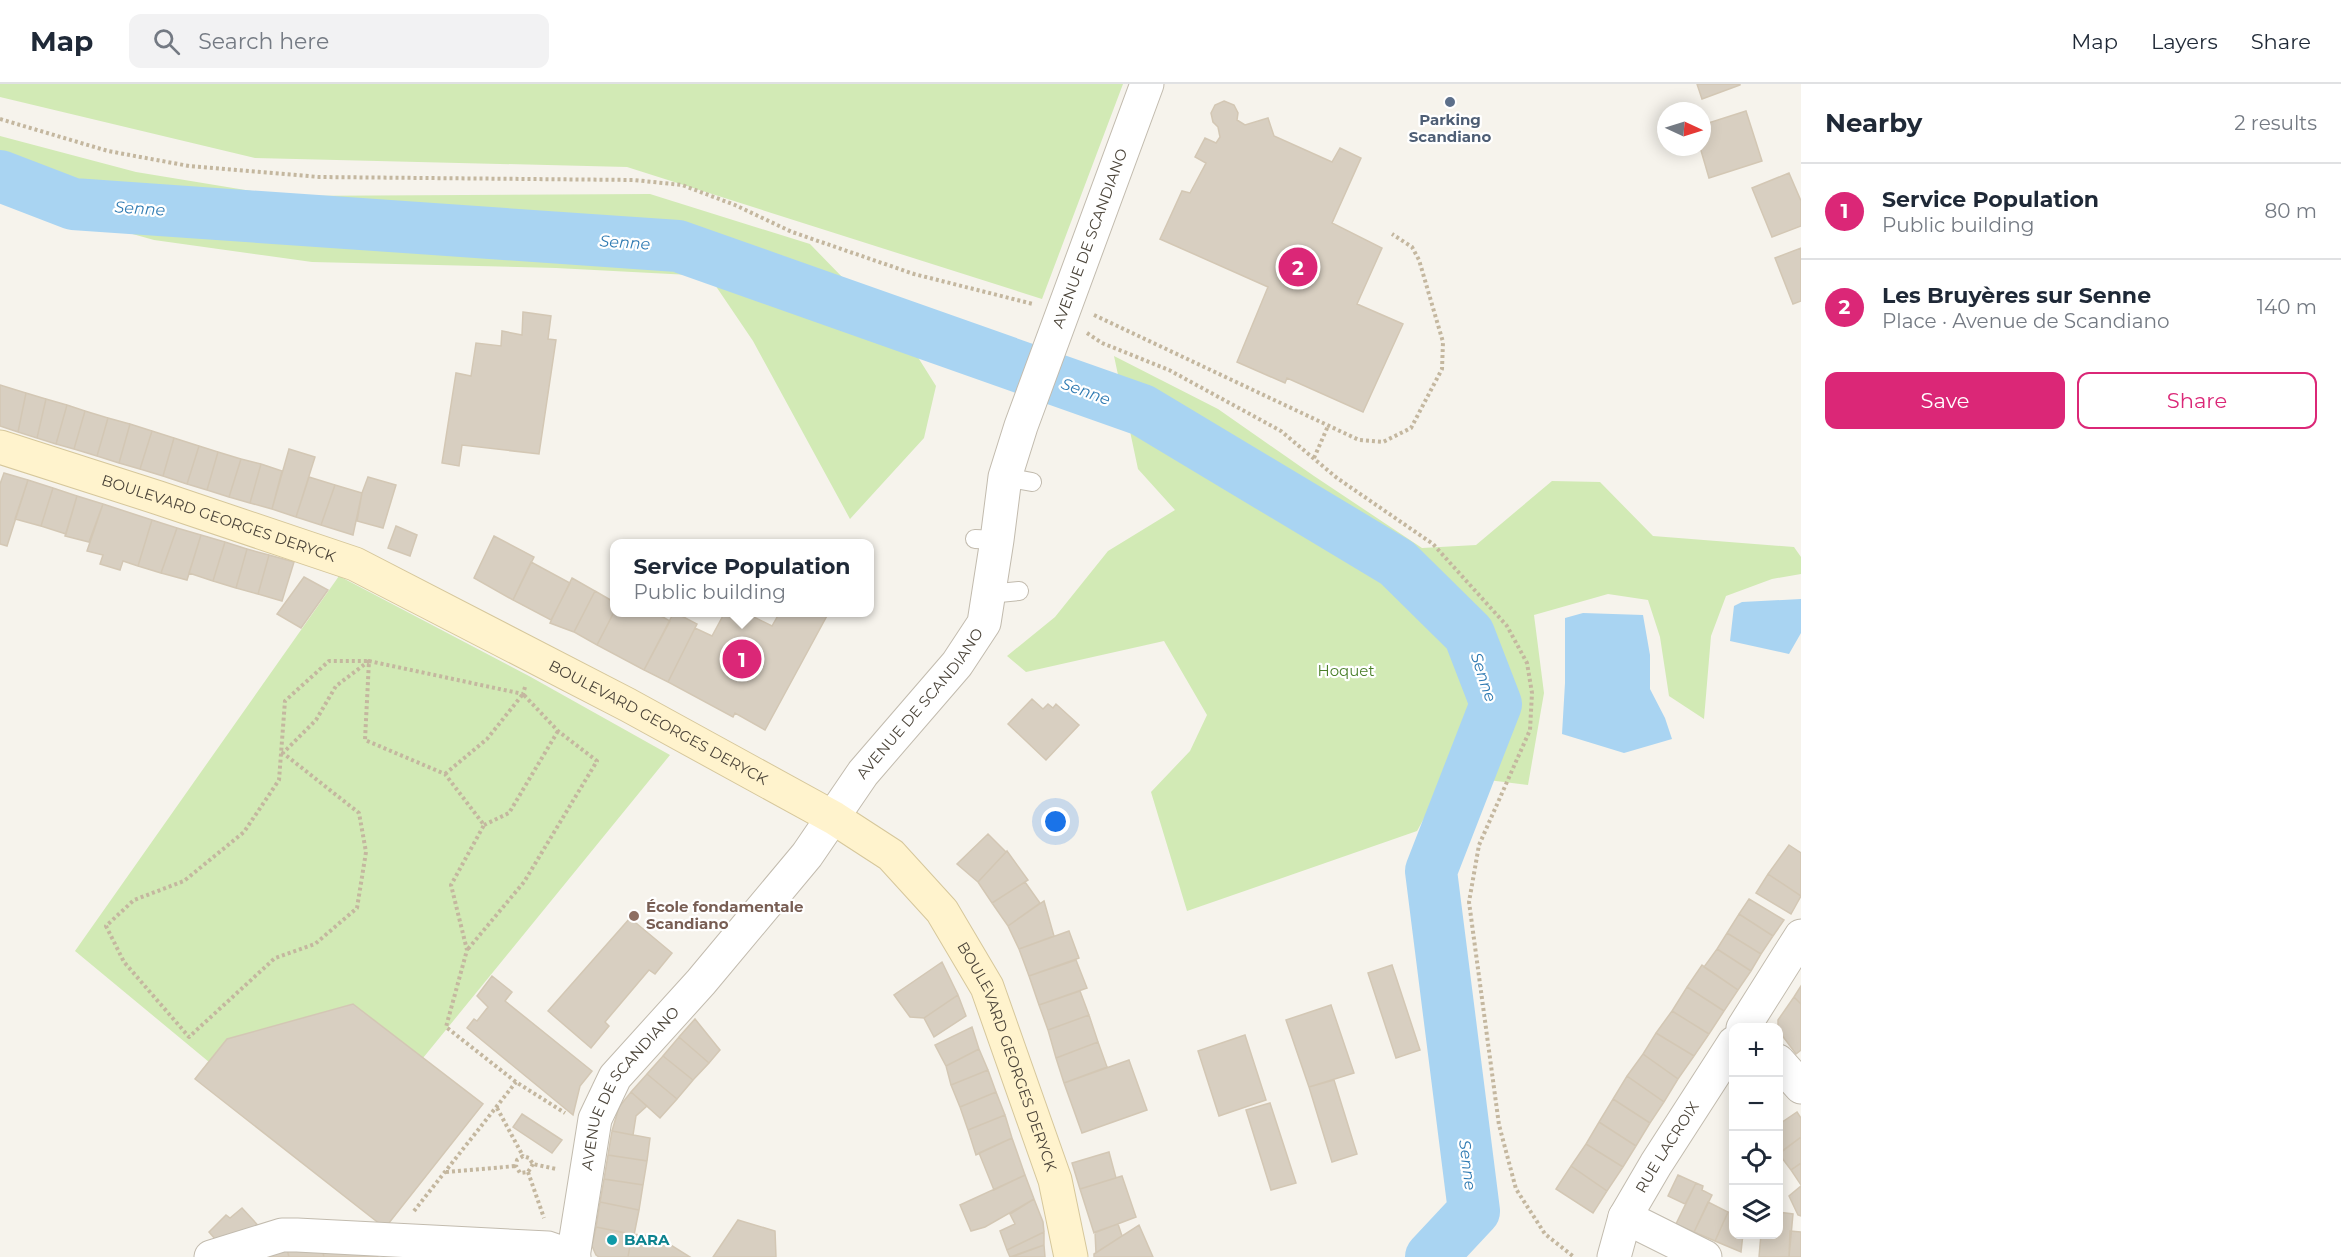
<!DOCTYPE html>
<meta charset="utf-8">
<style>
body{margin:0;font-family:Montserrat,sans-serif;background:#f2f2f3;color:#1f2937}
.controls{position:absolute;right:18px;bottom:18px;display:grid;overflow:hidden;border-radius:12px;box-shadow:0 3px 15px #0003}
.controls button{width:54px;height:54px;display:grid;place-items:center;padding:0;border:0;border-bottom:2px solid #e0e1e3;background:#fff;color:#1f2937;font:30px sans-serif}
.compass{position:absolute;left:1657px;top:18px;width:54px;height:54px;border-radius:50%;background:#fff;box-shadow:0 3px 15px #0003;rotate:94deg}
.you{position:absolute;left:1056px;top:738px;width:21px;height:21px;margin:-15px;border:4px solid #fff;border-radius:50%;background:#1a73e8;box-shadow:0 0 0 9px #1a73e833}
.badge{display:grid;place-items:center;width:39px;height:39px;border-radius:50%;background:#db2777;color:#fff;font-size:20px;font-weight:700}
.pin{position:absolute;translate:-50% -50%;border:3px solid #fff;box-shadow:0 2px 6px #0006}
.popup{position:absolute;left:610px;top:455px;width:264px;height:78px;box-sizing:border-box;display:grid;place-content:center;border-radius:12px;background:#fff;filter:drop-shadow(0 2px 4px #0005);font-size:20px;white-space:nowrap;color:#747a83}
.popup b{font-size:22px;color:#1f2937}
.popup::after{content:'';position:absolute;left:50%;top:100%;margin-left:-12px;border:12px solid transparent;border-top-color:#fff}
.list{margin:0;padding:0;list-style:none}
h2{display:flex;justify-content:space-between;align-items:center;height:78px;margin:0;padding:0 24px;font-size:26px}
h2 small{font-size:20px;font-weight:400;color:#747a83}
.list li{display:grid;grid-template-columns:39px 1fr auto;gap:18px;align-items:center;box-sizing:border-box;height:96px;padding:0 24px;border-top:2px solid #e0e1e3}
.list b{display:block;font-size:22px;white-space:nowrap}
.list p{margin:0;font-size:20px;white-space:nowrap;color:#747a83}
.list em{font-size:20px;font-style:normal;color:#747a83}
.actions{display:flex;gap:12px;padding:18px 24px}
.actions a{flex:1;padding:14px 0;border:2px solid #db2777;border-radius:12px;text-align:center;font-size:21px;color:#db2777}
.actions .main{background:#db2777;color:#fff}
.icon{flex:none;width:33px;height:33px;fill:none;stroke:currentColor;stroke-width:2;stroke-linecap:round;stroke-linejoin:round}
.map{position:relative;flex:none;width:1801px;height:1173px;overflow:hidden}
header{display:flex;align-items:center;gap:36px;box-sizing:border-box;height:84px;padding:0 30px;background:#fff;border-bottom:2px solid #e0e1e3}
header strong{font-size:28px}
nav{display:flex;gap:33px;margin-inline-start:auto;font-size:21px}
.search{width:420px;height:54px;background:#f2f2f3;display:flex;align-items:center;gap:15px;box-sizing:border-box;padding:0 21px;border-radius:12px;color:#747a83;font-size:22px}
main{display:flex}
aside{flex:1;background:#fff}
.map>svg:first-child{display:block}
.green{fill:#d2eab5}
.water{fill:#a9d4f2}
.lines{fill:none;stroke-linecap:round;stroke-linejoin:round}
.river{stroke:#a9d4f2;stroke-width:52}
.building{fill:#d8cfc1;stroke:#d3c7b4;stroke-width:1.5}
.lane-casing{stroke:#c2bbae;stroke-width:20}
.street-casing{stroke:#c2bbae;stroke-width:35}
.secondary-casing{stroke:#d6c79b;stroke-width:35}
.path{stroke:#c4b79f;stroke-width:4;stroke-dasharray:3 3;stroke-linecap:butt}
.lane{stroke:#fff;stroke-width:18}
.street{stroke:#fff;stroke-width:33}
.secondary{stroke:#fff3cd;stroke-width:33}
.service-dot{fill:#5c6f8a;stroke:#fff;stroke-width:2}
.education-dot{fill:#8d6e63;stroke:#fff;stroke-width:2}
.culture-dot{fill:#0f9aa8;stroke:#fff;stroke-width:2}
.labels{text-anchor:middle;stroke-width:4.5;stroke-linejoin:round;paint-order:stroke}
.service-label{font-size:15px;font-weight:bold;fill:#4e5e75;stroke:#fff}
.street-label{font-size:15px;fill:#4b4439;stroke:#fff}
.park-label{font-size:15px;fill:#4a7f2a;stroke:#fff}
.education-label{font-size:15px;font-weight:bold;fill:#785e54;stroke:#fff;text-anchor:start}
.culture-label{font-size:15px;font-weight:bold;fill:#0d838f;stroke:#fff;text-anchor:start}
.water-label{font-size:16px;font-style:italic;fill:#2e7ab2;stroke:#fff}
</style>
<header>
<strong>Map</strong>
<div class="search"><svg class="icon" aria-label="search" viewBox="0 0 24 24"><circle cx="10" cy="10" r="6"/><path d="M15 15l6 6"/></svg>Search here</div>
<nav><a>Map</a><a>Layers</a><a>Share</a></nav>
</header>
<main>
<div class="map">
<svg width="1801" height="1173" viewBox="0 0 1801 1173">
<rect width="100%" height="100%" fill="#f6f3ec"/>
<path class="green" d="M0 0H1123L1042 215 627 83 255 74 0 13Z
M0 52 136 88 282 112 650 110 810 160 914 267 936 302 924 354 850 435 753 257 709 192 556 184 312 178 154 156 0 113Z
M1114 272 1218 325 1314 392 1422 464 1476 461 1552 397 1600 398 1653 452 1794 463 1801 473V490L1772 495 1726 512 1711 552 1704 635 1669 612 1660 553 1648 516 1608 510 1534 531 1544 609 1528 701 1448 691 1417 747 1187 827 1151 708 1190 667 1207 631 1164 557 1026 588 1007 572 1055 533 1108 467 1175 426 1138 385Z
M339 492 529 592 670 671 423 974 353 920 227 955 209 978 75 867Z"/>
<path class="water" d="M1801 515V549L1789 570 1730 557 1734 522 1742 518Z
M1583 529 1643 531 1650 571V605L1665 634 1672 655 1624 669 1562 650 1565 599V534Z"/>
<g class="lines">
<path class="river" d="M0 92 73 120 678 162 1142 326 1397 479 1469 550 1496 620 1431 787 1474 1127 1431 1173"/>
</g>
<path class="building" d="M1697 0H1740V1L1702 15Z
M1224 17 1234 21 1238 29 1237 36 1245 41 1268 34 1274 52 1332 78 1340 64 1361 74 1332 139 1382 164 1357 220 1403 240 1363 328 1287 294 1285 299 1237 278 1268 203 1160 155 1182 107 1190 109 1206 79 1195 73 1205 54 1216 59 1220 53 1218 43 1213 38 1211 29 1215 21Z
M1746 27 1762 77 1709 94 1700 63H1702V41Z
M1789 89 1801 117V142L1772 153 1752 104Z
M1801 164V217L1793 220 1775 174Z
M523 228 551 232 548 255 556 256 539 370 462 361 459 382 442 379 456 289 471 292 476 259 501 262 502 247 522 251Z
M0 301 26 309 18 348 0 342Z
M26 309 46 315 37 354 18 348Z
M46 315 67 321 56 360 37 354Z
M67 321 85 327 74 365 56 360Z
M85 327 108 334 97 372 74 365Z
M108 334 130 340 119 379 97 372Z
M130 340 152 347 140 385 119 379Z
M152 347 174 354 163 392 140 385Z
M174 354 199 362 187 400 163 392Z
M199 362 218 368 207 406 187 400Z
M289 365 315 373 296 433 272 425Z
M218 368 241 375 229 413 207 406Z
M241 375 261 380 250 419 229 413Z
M261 380 282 387 272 425 250 419Z
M4 389 28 396 7 462 0 460V400Z
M309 393 335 401 321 441 296 433Z
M368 393 396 401 383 444 357 437 362 409Z
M28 396 53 404 41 442 15 435Z
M335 401 362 409 353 451 321 441Z
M53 404 77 412 66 450 41 442Z
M77 412 103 420 89 458 65 452Z
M103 420 152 436 138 482 123 477 120 486 100 480 103 471 87 467Z
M152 436 177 444 161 489 138 482Z
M396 442 417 451 410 472 388 464Z
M177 444 201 451 187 496 161 489Z
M201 451 225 458 213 497 189 489Z
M494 452 534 473 513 516 474 494Z
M225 458 247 465 236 504 213 497Z
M247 465 269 471 258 510 236 504Z
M269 471 294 478 282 517 258 510Z
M531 478 570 499 551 536 513 516Z
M304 493 328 506 301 544 277 530Z
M572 494 595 507 574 548 550 539Z
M595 507 614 518V528L597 561 574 548Z
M614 528H644L651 532 654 528 670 537 644 586 597 561Z
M674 528 697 540 668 598 644 586Z
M725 528H744L772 542 780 528H829L765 646 735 629 733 633 668 598 695 544 712 552Z
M1032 615 1043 625 1048 620 1053 624 1056 620 1079 641 1046 676 1008 640Z
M988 750 1006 768 978 798 957 780Z
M1789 761 1801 769V812L1768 790Z
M1007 767 1028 796 992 819 978 798Z
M1768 790 1801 812 1791 830 1756 809Z
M1025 798 1040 819 1008 842 992 819Z
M1749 815 1784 836 1773 852 1739 830Z
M1044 817 1054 852 1019 865 1008 842Z
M1739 830 1773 852 1761 870 1727 849Z
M630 834 672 869 655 890 649 886 605 938 609 942 591 964 548 927Z
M1069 847 1079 874 1029 892 1019 865Z
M1727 849 1761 870 1751 887 1717 865Z
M1717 865 1751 887 1738 906 1704 883Z
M1076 876 1087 904 1039 921 1029 892Z
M942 878 958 911 924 934 910 933 894 911Z
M1392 881 1420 966 1396 974 1368 889Z
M1702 881 1738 906 1724 927 1687 903Z
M492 892 512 908 505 917 592 987 580 1002 573 1031 467 944 474 935 477 937 488 923 477 912Z
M1801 902V920L1794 913Z
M1687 903 1724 927 1709 950 1672 927Z
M1080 907 1089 931 1048 946 1039 921Z
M958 911 966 932 934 953 924 934Z
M1794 913 1801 920V966L1796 970 1778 946V936Z
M353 920 483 1020 385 1144 195 995 227 955Z
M1331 921 1354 989 1309 1003 1286 936Z
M1672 927 1709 950 1694 972 1656 949Z
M1089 931 1098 958 1056 974 1048 946Z
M695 935 720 966 709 979 679 953Z
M972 943 979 965 946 982 935 961Z
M1656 949 1694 972 1678 995 1643 970Z
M1245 951 1266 1016 1219 1032 1198 967Z
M679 953 709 979 693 996 663 972Z
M1098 958 1107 983 1064 999 1056 974Z
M979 965 988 986 951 1001 946 982Z
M1643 970 1678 995 1664 1018 1627 992Z
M663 972 693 996 677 1015 647 990Z
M1129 976 1147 1026 1082 1049 1064 999Z
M988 986 996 1008 960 1023 951 1001Z
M647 990 677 1015 660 1034 631 1008Z
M1627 992 1664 1018 1650 1039 1613 1015Z
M1334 996 1357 1070 1332 1078 1309 1003Z
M631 1008 647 1022 636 1032 633 1051 612 1047 619 1023Z
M996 1008 1005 1031 968 1046 960 1023Z
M1613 1015 1650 1039 1636 1062 1599 1038Z
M1270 1019 1296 1099 1271 1106 1246 1026Z
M1797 1028 1801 1034V1053L1778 1070V1041Z
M522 1030 562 1056 552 1069 513 1043Z
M1005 1031 1012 1054 976 1071 968 1046Z
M1599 1038 1636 1062 1623 1083 1586 1060Z
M612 1047 650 1054 647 1077 608 1071Z
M1801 1053V1079L1791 1086 1779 1070Z
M1012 1054 1025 1091 994 1106 979 1069Z
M1586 1060 1623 1083 1607 1107 1571 1082Z
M1109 1068 1116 1094 1080 1105 1072 1079Z
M608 1071 647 1077 643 1101 604 1095Z
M1801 1079V1101L1791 1086Z
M1571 1082 1607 1107 1593 1129 1556 1105Z
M1025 1091 1034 1115 985 1143 971 1147 960 1121Z
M1678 1091 1696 1099 1685 1120 1668 1112Z
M1122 1092 1136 1133 1094 1149 1080 1105Z
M604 1095 643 1101 639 1126 600 1118Z
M1696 1099 1703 1102 1702 1106 1712 1111 1694 1148 1676 1140Z
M1801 1102V1132L1798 1131 1789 1112Z
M1034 1115 1043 1138 1044 1148 1007 1166 1000 1147 1015 1140 1010 1130Z
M600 1118 639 1126 634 1151 596 1143Z
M1708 1118 1728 1128 1715 1157 1694 1148Z
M242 1124 265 1149 223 1164 209 1148 226 1131 230 1134Z
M1728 1128 1734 1130V1150H1743L1741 1168 1715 1157Z
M1778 1128 1793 1130 1789 1173H1759L1761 1150H1778Z
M738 1136 775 1147 776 1173H713Z
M1118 1140 1122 1152 1096 1169 1095 1148Z
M1139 1141 1153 1173H1094V1170Z
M596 1143 632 1150 628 1173H599L596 1171 592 1162Z
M1790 1147 1801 1148V1173H1789Z
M1044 1148V1161L1010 1173 1007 1166Z
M632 1150 658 1153 690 1173H628Z
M1044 1161 1045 1173H1012Z
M286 1162 289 1173H258Z
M286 1162 322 1165 324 1173H289Z
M322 1165 377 1170 378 1173H324Z"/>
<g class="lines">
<defs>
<path id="lane" d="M1005 393 1032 398
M975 455 997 456
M989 510 1019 507"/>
<g id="street">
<path d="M1743 944 1801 852"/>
<path d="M1778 977 1801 1003"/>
<path d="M1625 1133 1705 1173"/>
<path d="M211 1173 282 1151H297L548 1164 574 1173"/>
<path id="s1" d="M573 1173 595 1035 615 993 701 898 807 771 863 689 957 580 984 539 997 456 1005 393 1021 342 1147 0"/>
<path id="s2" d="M1614 1173 1625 1133 1656 1080 1734 959"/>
</g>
<g id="secondary">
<path id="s3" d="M0 363 159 414 355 480 628 621 834 734 891 771 942 827 987 903 1055 1096 1071 1173"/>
</g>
</defs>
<use href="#lane" class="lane-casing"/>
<use href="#street" class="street-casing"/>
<use href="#secondary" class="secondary-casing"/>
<path class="path" d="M0 35 108 67 189 82 319 93 634 96 682 101 735 121 792 148 914 190 1033 220
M1094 231 1359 356 1383 358 1411 344 1442 285 1443 258 1419 176 1412 163 1392 150
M1087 249 1102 259 1169 286 1281 347 1337 394 1433 460 1507 542 1527 579 1532 609 1530 646 1479 761 1469 818 1499 1041 1516 1105 1545 1150 1574 1173
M1314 374 1328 342
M369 577 336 602 316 636 283 669 359 729 366 768 357 824 315 860 275 874 189 953 124 878 106 842 134 816 184 797 244 748 279 696 285 617 329 577H369
M525 603 523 610 369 577 365 656 445 690 484 741 451 801 467 866 446 943 516 998 565 1029
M445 690 487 655 523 610 558 647 597 677 524 798 468 865
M484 741 509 729 558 647
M497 1024 523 1072
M533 1080 528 1088 520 1089 516 1082 517 1076 523 1072 529 1074 533 1080 556 1085
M446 1088 516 1082
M528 1088 544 1134
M414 1127 516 998"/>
<use href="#lane" class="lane"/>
<use href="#street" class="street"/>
<use href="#secondary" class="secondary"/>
</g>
<circle class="service-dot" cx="1450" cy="18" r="6"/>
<circle class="education-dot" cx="634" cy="832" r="6"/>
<circle class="culture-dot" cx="612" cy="1156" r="6"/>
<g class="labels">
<g class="service-label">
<text x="1450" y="41">Parking<tspan x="1450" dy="17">Scandiano</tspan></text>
</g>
<g class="street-label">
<text dy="5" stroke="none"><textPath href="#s1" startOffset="1173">AVENUE DE SCANDIANO</textPath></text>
<text dy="5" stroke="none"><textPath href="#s3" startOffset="230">BOULEVARD GEORGES DERYCK</textPath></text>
<text dy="5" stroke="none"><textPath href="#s1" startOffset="669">AVENUE DE SCANDIANO</textPath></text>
<text dy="5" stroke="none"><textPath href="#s3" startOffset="716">BOULEVARD GEORGES DERYCK</textPath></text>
<text dy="5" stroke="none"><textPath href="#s3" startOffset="1220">BOULEVARD GEORGES DERYCK</textPath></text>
<text dy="5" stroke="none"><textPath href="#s1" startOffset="183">AVENUE DE SCANDIANO</textPath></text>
<text dy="5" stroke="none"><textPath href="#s2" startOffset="123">RUE LACROIX</textPath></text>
</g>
<g class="park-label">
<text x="1346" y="592">Hoquet</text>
</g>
<g class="education-label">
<text x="646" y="828">École fondamentale<tspan x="646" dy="17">Scandiano</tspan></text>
</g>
<g class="culture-label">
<text x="624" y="1161">BARA</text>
</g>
<g class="water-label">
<text transform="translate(140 124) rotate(4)" y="6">Senne</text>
<text transform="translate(625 158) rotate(4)" y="6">Senne</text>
<text transform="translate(1086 307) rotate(20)" y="6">Senne</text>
<text transform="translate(1484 593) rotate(72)" y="6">Senne</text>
<text transform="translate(1468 1081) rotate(83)" y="6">Senne</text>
</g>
</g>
</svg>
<div class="controls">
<button>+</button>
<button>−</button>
<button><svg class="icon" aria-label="locate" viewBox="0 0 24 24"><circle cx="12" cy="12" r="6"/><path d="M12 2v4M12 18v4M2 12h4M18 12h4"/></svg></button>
<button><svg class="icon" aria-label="layers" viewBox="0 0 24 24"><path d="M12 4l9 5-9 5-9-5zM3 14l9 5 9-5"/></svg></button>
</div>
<svg class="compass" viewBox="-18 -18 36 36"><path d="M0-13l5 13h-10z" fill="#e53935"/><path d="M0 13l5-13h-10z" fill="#747a83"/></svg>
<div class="you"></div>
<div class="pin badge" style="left:742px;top:575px">1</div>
<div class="popup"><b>Service Population</b>Public building</div>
<div class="pin badge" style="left:1298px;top:183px">2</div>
</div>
<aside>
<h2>Nearby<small>2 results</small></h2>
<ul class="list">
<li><span class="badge">1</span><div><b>Service Population</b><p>Public building</p></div><em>80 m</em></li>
<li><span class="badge">2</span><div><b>Les Bruyères sur Senne</b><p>Place · Avenue de Scandiano</p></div><em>140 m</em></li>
</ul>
<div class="actions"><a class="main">Save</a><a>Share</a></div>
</aside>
</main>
